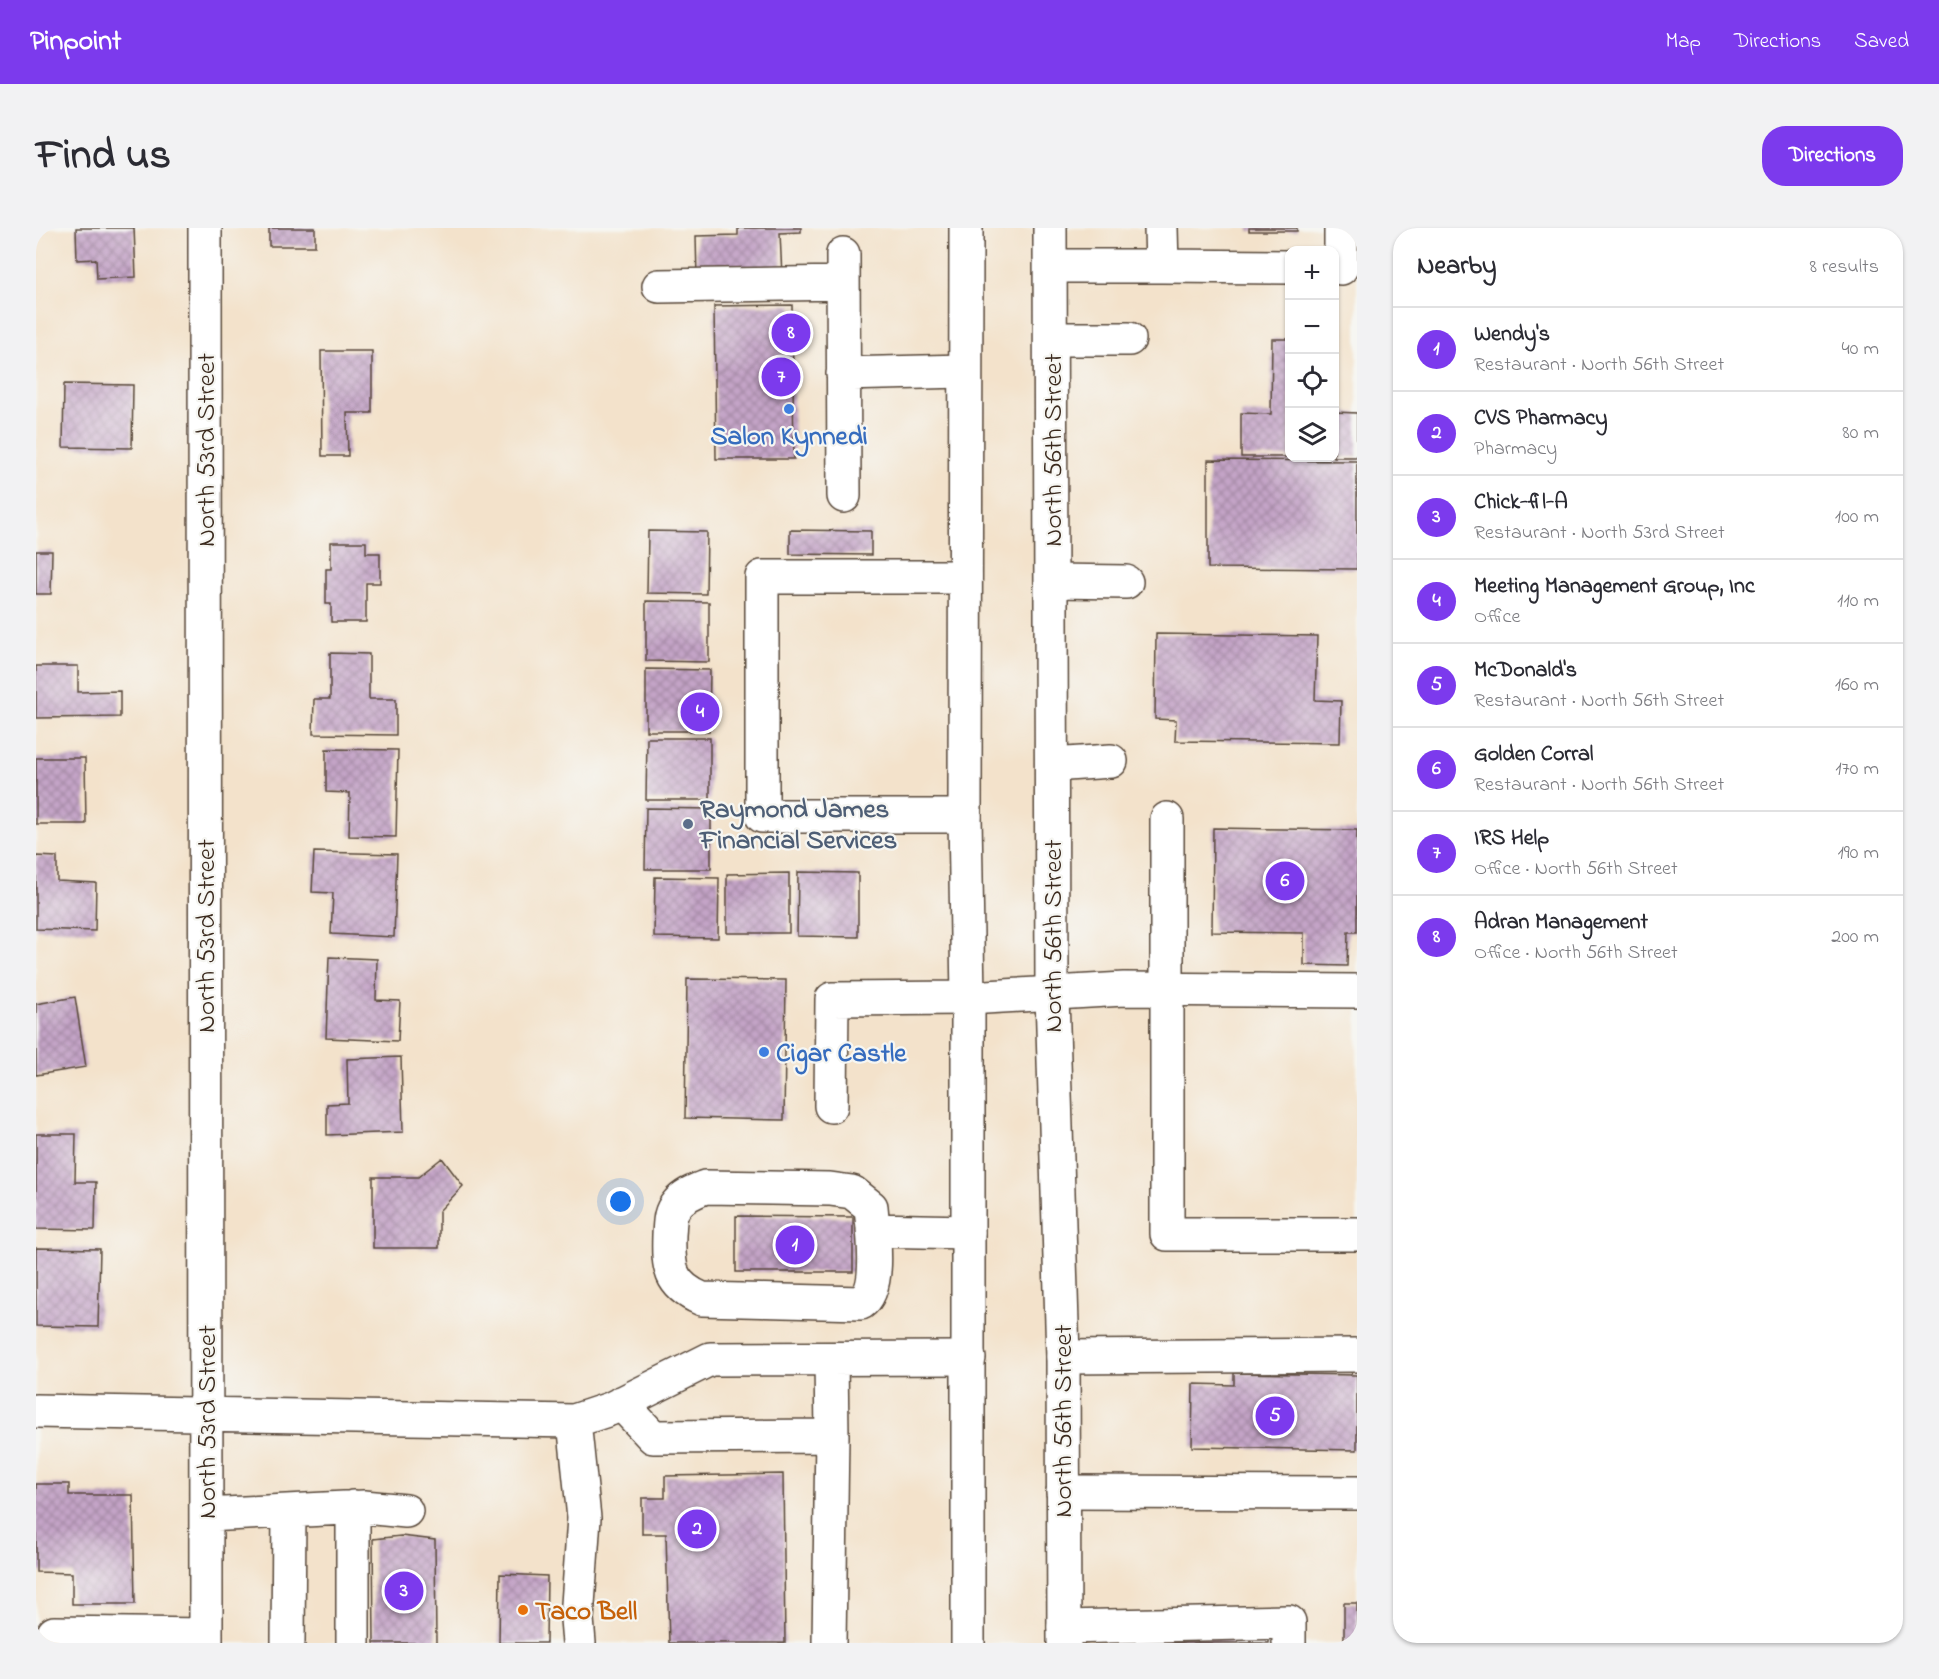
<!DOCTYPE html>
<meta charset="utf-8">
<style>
body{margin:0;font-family:"Indie Flower",sans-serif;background:#f2f2f3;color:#2b2b33}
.controls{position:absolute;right:18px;top:18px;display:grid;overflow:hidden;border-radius:12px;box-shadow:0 2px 4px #0004}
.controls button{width:54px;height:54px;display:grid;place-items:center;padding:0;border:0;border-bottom:2px solid #e1e1e2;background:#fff;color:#2b2b33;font:30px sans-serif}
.you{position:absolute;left:585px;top:974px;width:21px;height:21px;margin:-15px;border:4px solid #fff;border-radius:50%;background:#1a73e8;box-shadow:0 0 0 9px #1a73e833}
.badge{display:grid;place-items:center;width:39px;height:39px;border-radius:50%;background:#7c3aed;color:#fff;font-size:20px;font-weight:700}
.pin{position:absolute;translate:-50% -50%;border:3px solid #fff;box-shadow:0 2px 6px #0006}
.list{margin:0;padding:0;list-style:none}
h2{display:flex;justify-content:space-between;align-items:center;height:78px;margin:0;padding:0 24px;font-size:26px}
h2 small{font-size:20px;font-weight:400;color:#7c7c81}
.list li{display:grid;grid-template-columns:39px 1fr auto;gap:18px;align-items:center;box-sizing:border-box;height:84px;padding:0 24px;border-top:2px solid #e1e1e2}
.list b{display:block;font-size:22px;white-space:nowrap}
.list p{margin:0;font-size:20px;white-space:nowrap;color:#7c7c81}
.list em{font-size:20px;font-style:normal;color:#7c7c81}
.icon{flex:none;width:33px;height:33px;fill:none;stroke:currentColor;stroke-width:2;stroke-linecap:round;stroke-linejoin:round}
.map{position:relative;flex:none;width:1321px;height:1415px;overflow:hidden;border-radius:24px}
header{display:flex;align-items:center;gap:36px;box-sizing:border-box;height:84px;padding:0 30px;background:#7c3aed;color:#fff}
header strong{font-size:28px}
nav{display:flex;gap:33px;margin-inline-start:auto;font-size:21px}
.intro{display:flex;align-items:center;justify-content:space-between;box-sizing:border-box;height:144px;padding:0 36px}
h1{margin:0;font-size:42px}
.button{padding:15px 27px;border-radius:24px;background:#7c3aed;color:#fff;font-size:21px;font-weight:700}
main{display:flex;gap:36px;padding:0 36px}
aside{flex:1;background:#fff;border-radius:24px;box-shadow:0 2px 4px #0004}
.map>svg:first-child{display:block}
.building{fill:url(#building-cross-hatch)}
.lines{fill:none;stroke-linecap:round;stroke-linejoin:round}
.minor-casing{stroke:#574638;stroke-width:36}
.major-casing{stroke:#574638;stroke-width:36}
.minor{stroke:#fff;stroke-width:33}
.major{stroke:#fff;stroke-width:33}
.shop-dot{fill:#3f7fe0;stroke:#f6f6f2;stroke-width:2}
.service-dot{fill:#5c6f8a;stroke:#f6f6f2;stroke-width:2}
.food-dot{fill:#e8710a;stroke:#f6f6f2;stroke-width:2}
.labels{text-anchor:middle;stroke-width:4.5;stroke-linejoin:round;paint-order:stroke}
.shop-label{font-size:27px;font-weight:bold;fill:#366cbe;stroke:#f6f6f2}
.street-label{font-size:27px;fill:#3b2a1e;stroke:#f6f6f2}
.service-label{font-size:27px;font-weight:bold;fill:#4e5e75;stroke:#f6f6f2;text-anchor:start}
.food-label{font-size:27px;font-weight:bold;fill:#c56008;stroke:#f6f6f2;text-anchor:start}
</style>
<header>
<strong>Pinpoint</strong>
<nav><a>Map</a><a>Directions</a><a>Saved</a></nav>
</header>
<div class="intro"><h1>Find us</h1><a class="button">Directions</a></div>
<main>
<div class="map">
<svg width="1321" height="1415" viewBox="0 0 1321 1415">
<defs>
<pattern id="building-cross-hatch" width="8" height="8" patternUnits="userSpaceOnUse" patternTransform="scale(1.5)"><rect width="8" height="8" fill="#c4a4c7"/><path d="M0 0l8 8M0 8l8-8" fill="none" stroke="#a086a1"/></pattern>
</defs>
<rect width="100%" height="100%" fill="#f6f6f2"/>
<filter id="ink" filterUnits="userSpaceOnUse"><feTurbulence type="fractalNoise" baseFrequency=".0167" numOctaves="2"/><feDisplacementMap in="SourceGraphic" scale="12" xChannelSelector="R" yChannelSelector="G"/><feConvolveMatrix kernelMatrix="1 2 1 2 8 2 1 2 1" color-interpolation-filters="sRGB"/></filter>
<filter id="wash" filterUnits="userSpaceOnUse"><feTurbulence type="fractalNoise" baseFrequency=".008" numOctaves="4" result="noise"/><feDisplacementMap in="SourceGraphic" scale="24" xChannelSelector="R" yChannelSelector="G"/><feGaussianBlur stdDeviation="1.35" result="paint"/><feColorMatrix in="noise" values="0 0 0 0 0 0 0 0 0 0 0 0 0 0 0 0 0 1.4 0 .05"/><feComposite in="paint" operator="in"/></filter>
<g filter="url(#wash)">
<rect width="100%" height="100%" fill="#f3e2cb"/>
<g id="blocks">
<path class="building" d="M40 0H98L100 49 61 51 60 31 41 32Z
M233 0H279V18H233Z
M702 0H765V4L744 5 746 48 661 51 660 8 702 7Z
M1213 0H1261V3H1213Z
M756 77 758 231H680L678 78Z
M1236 111H1254V229H1205V185L1235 186Z
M285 123H336V185H311L312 228H286Z
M28 156 97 157 96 220 27 219Z
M1298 184 1321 185V229H1298Z
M1172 232 1321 233V341L1172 340Z
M754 302 835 303V327L754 326Z
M612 303 671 304 670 366 611 365Z
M295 314H330V325H344V355H330V394H295V376H290V341H295Z
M0 323H16L15 366H0Z
M610 373 673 374V434L610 433Z
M1120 406 1281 408 1279 472 1305 473 1304 515 1139 513 1140 492 1119 491Z
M294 425 333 426V471H360V507L277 506 278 471H294Z
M0 438H42V464L84 463V489L0 490Z
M610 441 674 442 673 503H610Z
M611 510H674V572H610Z
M290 521 362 522 360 609 313 608 314 565 290 564Z
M0 530H49L50 596H0Z
M610 580 675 581V641H609Z
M1177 600 1321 602V704H1312L1311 738 1268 737V705L1176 704Z
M278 624 361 626 358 709 295 706 297 665 276 664Z
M0 628 21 629V653L60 655 59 703 0 701Z
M762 644 822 645V709L761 708Z
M753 645V705H691V646Z
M619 649 683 650 682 710 618 709Z
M293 729 341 731 340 772 364 773 362 813 290 810Z
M651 751 750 752 748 892 649 890Z
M39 769 50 839 0 847V776Z
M365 829 367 904 291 907V876L312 875 311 831Z
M0 906H40L39 954H60L59 1002 0 1001Z
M406 930 427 958 403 983V1020H337V949H382Z
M700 988 817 989V1044H700Z
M0 1020 64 1021 62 1099 0 1098Z
M1198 1145 1321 1147V1222L1156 1219 1157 1156 1198 1157Z
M747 1246 749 1415H633L630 1306H606V1270H629V1248Z
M0 1256H33V1267H97L99 1376H36V1345L0 1344Z
M365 1308 399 1312 400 1415H338L337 1311Z
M464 1346 511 1348 510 1415H463Z
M1308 1375H1321V1415H1308Z
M1120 1400H1234L1233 1415H1120Z"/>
</g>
</g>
<g filter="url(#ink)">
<use href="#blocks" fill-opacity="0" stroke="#574638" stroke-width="1.5"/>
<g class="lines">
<defs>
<path id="minor" d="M169 0 170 1415
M807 26 808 268
M1015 38H1126L1125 0
M1126 38 1254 39
M1305 40V0
M623 58 807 55
M1016 111H1093
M807 146 928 143
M929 349H726V588H929
M1017 353 1090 354
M1016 537 1075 533
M1131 591V1006H1321
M795 878 796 771 932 770 1088 761 1321 763
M669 959 794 961 816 964 835 979C837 1002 846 1061 825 1075L666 1071C633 1057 632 1039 633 1007 634 995 633 985 641 976 648 967 659 963 669 959Z
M837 1002 932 1004
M1027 1129 1321 1127
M795 1131 796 1208
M585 1175 617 1209 796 1208 793 1415
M0 1183 538 1193 574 1181 674 1131 933 1130
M538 1193 548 1290 541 1391 543 1415
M1027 1264 1321 1265
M317 1279V1415
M170 1287 328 1279 370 1283
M1028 1399 1253 1394V1415
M18 1405 170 1407
M252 1415 253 1283"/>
<path id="major" d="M930 0 929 588 932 770V1415
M1014 0 1016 767 1027 1129 1028 1415"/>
</defs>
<use href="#minor" class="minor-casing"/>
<use href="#major" class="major-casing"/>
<use href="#minor" class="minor"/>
<use href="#major" class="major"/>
</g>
</g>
<g class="shop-dot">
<circle cx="753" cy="181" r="6"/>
<circle cx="728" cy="824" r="6"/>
</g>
<circle class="service-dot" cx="652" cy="596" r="6"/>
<circle class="food-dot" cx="487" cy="1382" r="6"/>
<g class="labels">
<g class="shop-label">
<text x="753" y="216">Salon Kynnedi</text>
<text x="740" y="833" text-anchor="start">Cigar Castle</text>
</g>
<g class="street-label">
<text transform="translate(169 222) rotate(-90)" y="9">North 53rd Street</text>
<text transform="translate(1016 222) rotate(-90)" y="9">North 56th Street</text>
<text transform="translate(169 708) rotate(-90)" y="9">North 53rd Street</text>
<text transform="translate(1016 708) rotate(-90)" y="9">North 56th Street</text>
<text transform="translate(1026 1193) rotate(-90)" y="9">North 56th Street</text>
<text transform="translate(170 1194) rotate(-90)" y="9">North 53rd Street</text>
</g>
<g class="service-label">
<text x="664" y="589">Raymond James<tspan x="664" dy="31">Financial Services</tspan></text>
</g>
<g class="food-label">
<text x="499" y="1391">Taco Bell</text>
</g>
</g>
</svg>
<div class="controls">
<button>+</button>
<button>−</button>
<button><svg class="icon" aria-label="locate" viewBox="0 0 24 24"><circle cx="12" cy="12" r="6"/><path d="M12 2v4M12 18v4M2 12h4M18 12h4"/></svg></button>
<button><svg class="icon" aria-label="layers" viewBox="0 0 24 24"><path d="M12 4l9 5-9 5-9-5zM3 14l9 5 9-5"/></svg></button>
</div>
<div class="you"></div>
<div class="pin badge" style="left:759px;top:1017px">1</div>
<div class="pin badge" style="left:661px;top:1301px">2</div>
<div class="pin badge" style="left:368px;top:1363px">3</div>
<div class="pin badge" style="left:664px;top:484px">4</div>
<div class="pin badge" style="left:1239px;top:1188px">5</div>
<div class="pin badge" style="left:1249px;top:653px">6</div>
<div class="pin badge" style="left:745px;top:149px">7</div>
<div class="pin badge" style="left:755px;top:105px">8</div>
</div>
<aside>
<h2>Nearby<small>8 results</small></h2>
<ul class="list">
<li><span class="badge">1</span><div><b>Wendy's</b><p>Restaurant · North 56th Street</p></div><em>40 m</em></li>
<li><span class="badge">2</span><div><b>CVS Pharmacy</b><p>Pharmacy</p></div><em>80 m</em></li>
<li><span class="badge">3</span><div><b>Chick-fil-A</b><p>Restaurant · North 53rd Street</p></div><em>100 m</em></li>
<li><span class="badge">4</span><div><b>Meeting Management Group, Inc</b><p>Office</p></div><em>110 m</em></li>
<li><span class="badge">5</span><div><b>McDonald's</b><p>Restaurant · North 56th Street</p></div><em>160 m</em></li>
<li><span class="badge">6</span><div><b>Golden Corral</b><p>Restaurant · North 56th Street</p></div><em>170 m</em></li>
<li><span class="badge">7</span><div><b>IRS Help</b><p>Office · North 56th Street</p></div><em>190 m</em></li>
<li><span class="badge">8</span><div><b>Adran Management</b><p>Office · North 56th Street</p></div><em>200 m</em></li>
</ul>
</aside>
</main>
